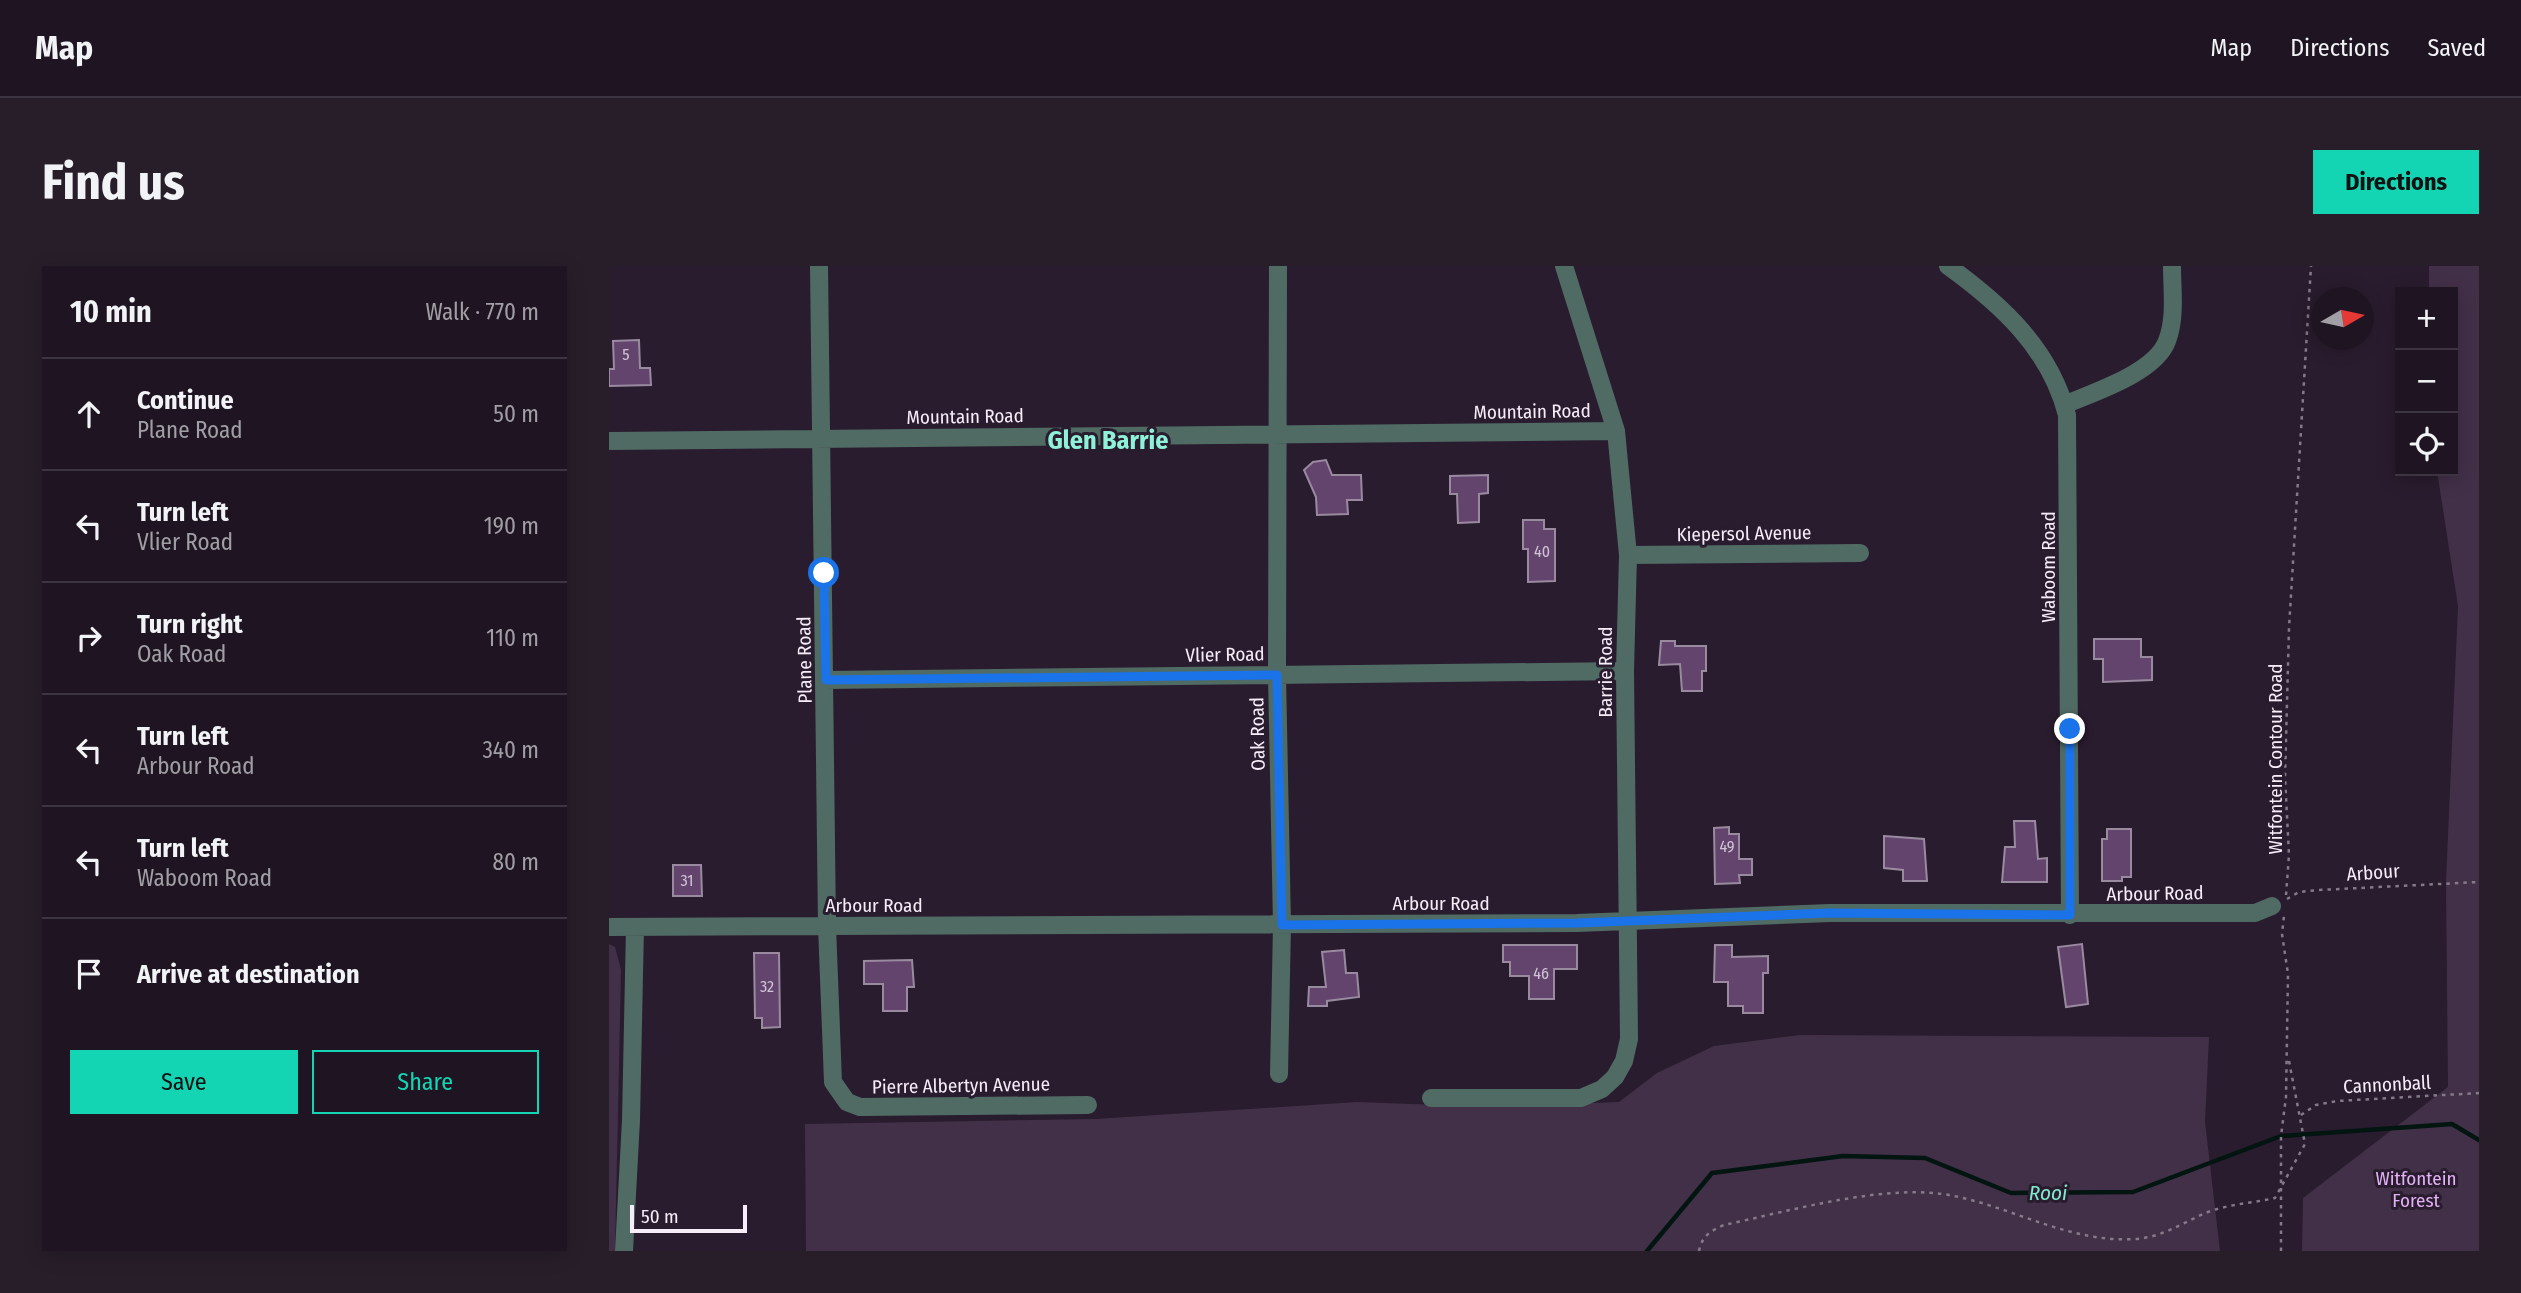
<!DOCTYPE html>
<meta charset="utf-8">
<style>
body{margin:0;font-family:"Fira Sans Condensed",sans-serif;background:#271e2a;color:#f1f3f6}
.controls{position:absolute;right:21px;top:21px;display:grid;overflow:hidden;border-radius:0px;box-shadow:0 4px 18px #0003}
.controls button{width:63px;height:63px;display:grid;place-items:center;padding:0;border:0;border-bottom:2px solid #3c3440;background:#1f1522;color:#f1f3f6;font:35px sans-serif}
.compass{position:absolute;left:1702px;top:21px;width:63px;height:63px;border-radius:50%;background:#1f1522;box-shadow:0 4px 18px #0003;rotate:81deg}
.scale{position:absolute;left:21px;bottom:18px;width:117px;box-sizing:border-box;padding-left:7px;border:4px solid #f6edf9;border-top:0;font-size:19px;line-height:24px;white-space:nowrap;color:#f6edf9;-webkit-text-stroke:5px #291c2e;paint-order:stroke}
.stop{position:absolute;width:21px;height:21px;margin:-16px;border:5px solid #1a73e8;border-radius:50%;background:#fff}
.stop.end{background:#1a73e8;border-color:#fff;box-shadow:0 2px 7px #0008}
.list{margin:0;padding:0;list-style:none}
h2{display:flex;justify-content:space-between;align-items:center;height:91px;margin:0;padding:0 28px;font-size:30px}
h2 small{font-size:23px;font-weight:400;color:#a19fa5}
.list li{display:grid;grid-template-columns:46px 1fr auto;gap:21px;align-items:center;box-sizing:border-box;height:112px;padding:0 28px;border-top:2px solid #3c3440}
.list b{display:block;font-size:26px;white-space:nowrap}
.list p{margin:0;font-size:23px;white-space:nowrap;color:#a19fa5}
.list em{font-size:23px;font-style:normal;color:#a19fa5}
.actions{display:flex;gap:14px;padding:21px 28px}
.actions a{flex:1;padding:16px 0;border:2px solid #14d5b3;border-radius:0px;text-align:center;font-size:24px;color:#14d5b3}
.actions .main{background:#14d5b3;color:#111}
.icon{flex:none;width:38px;height:38px;fill:none;stroke:currentColor;stroke-width:2;stroke-linecap:round;stroke-linejoin:round}
.map{position:relative;flex:none;width:1870px;height:985px;overflow:hidden;border-radius:0px}
header{display:flex;align-items:center;gap:42px;box-sizing:border-box;height:98px;padding:0 35px;background:#1f1522;border-bottom:2px solid #3c3440}
header strong{font-size:33px}
nav{display:flex;gap:38px;margin-inline-start:auto;font-size:24px}
.intro{display:flex;align-items:center;justify-content:space-between;box-sizing:border-box;height:168px;padding:0 42px}
h1{margin:0;font-size:49px}
.button{padding:18px 32px;border-radius:0px;background:#14d5b3;color:#111;font-size:24px;font-weight:700}
main{display:flex;gap:42px;padding:0 42px}
aside{flex:1;background:#1f1522;border-radius:0px;box-shadow:0 4px 18px #0003}
.map>svg:first-child{display:block}
.green{fill:#423048}
.lines{fill:none;stroke-linecap:round;stroke-linejoin:round}
.stream{stroke:#021510;stroke-width:4.5}
.building{fill:#62446d;stroke:#9a8aa0;stroke-width:2}
.path{stroke:#857a89;stroke-width:2.5;stroke-dasharray:3.5 5;stroke-linecap:butt}
.minor{stroke:#506b64;stroke-width:18}
.route{stroke:#1a73e8;stroke-width:9}
.labels{text-anchor:middle;stroke-width:6;stroke-linejoin:round;paint-order:stroke}
.number-label{font-size:16px;fill:#d1c3d6}
.street-label{font-size:19px;fill:#f6edf9;stroke:#291c2e}
.park-label{font-size:19px;fill:#e2b1f3;stroke:#291c2e}
.water-label{font-size:21px;font-style:italic;fill:#81e9cf;stroke:#291c2e}
.district-label{font-size:26px;font-weight:bold;fill:#8ff2d8;stroke:#291c2e}
</style>
<header>
<strong>Map</strong>
<nav><a>Map</a><a>Directions</a><a>Saved</a></nav>
</header>
<div class="intro"><h1>Find us</h1><a class="button">Directions</a></div>
<main>
<aside>
<h2>10 min<small>Walk · 770 m</small></h2>
<ul class="list">
<li><svg class="icon" aria-label="ahead" viewBox="0 0 24 24"><path d="M12 20V5M6 11l6-6 6 6"/></svg><div><b>Continue</b><p>Plane Road</p></div><em>50 m</em></li>
<li><svg class="icon" aria-label="left" viewBox="0 0 24 24"><path d="M17 20v-9H6M10 6l-5 5 5 5"/></svg><div><b>Turn left</b><p>Vlier Road</p></div><em>190 m</em></li>
<li><svg class="icon" aria-label="right" viewBox="0 0 24 24"><path d="M7 20v-9h11M14 6l5 5-5 5"/></svg><div><b>Turn right</b><p>Oak Road</p></div><em>110 m</em></li>
<li><svg class="icon" aria-label="left" viewBox="0 0 24 24"><path d="M17 20v-9H6M10 6l-5 5 5 5"/></svg><div><b>Turn left</b><p>Arbour Road</p></div><em>340 m</em></li>
<li><svg class="icon" aria-label="left" viewBox="0 0 24 24"><path d="M17 20v-9H6M10 6l-5 5 5 5"/></svg><div><b>Turn left</b><p>Waboom Road</p></div><em>80 m</em></li>
<li><svg class="icon" aria-label="arrive" viewBox="0 0 24 24"><path d="M6 21V4h12l-3 4 3 4H6"/></svg><div><b>Arrive at destination</b></div></li>
</ul>
<div class="actions"><a class="main">Save</a><a>Share</a></div>
</aside>
<div class="map">
<svg width="1870" height="985" viewBox="0 0 1870 985">
<rect width="100%" height="100%" fill="#291c2e"/>
<path class="green" d="M1820 0H1870V985H1693L1694 932 1839 821 1837 616 1849 340 1828 205H1844V26H1820Z
M0 678 6 681 12 704 6 985H0Z
M1191 769 1600 771 1596 856 1611 985H197L196 858 487 853 748 836 882 841 1010 836 1048 807 1105 780Z"/>
<g class="lines">
<path class="stream" d="M1038 985 1103 907 1234 890 1316 892 1402 927 1524 926 1672 870 1843 858 1870 874"/>
</g>
<path class="building" d="M30 74 31 102H41L42 119 0 120V103H5L4 75Z
M717 194 723 209H752L753 234H738L739 248 708 249 707 231 695 204 704 196Z
M879 209V227L870 228V256L849 257 848 228H841V210Z
M914 254H935V263H946V315L919 316V283H914Z
M1485 373H1532V391H1543V414L1494 416V393H1485Z
M1052 375H1066V380H1097V405H1093V425H1073L1071 398 1050 399Z
M1405 555H1426L1429 593 1438 592V616H1393L1396 581H1406Z
M1120 561V568H1130V593H1143V609H1130L1131 617 1106 618 1105 562Z
M1498 563H1522V611H1513V615H1493V573H1498Z
M1275 570 1315 573 1318 615H1294V604L1275 602Z
M64 599H92L93 630H64Z
M1473 678 1479 738 1457 741 1449 681Z
M894 679H968V703H945V733H920V710H901V696H894Z
M1106 679H1123V691L1159 690V707H1154V747H1134V740H1119V716H1105Z
M735 684 737 707H748L750 731 718 735V740H699L700 721H717L713 686Z
M145 687H170L171 761 153 762V752H146Z
M303 694 305 721H298V745H274V718H255V695Z"/>
<g class="lines">
<path class="path" d="M1677 629 1680 589 1676 511 1680 362 1702 0
M1678 633 1690 626 1710 624 1870 616
M1692 849 1707 839 1728 835 1870 827
M1090 985C1093 970 1101 965 1115 959 1181 945 1279 916 1345 930 1405 942 1462 977 1525 973 1553 972 1574 956 1599 946 1620 938 1644 937 1666 932L1696 878 1680 795
M1672 985V870L1677 831 1679 708 1673 668 1675 650"/>
<path class="minor" d="M210 0 218 660 224 816 238 836 251 841 479 839
M669 0 668 409 673 659 670 808
M1339 0C1393 39 1441 83 1458 149L1461 649
M1455 139C1485 126 1546 107 1558 75 1567 52 1563 24 1563 0
M0 175 1007 165
M1019 289 1251 287
M217 414 1016 405
M0 661 968 657 1221 647H1646L1663 640
M822 832H972L993 823 1006 811 1015 795 1020 773 1016 405 1019 289 1007 165 955 0
M15 985 22 854 26 661"/>
</g>
<g class="lines">
<path class="route" d="M215 307 217 414 668 409 673 659 968 657 1221 647 1461 649V463"/>
</g>
<g class="labels">
<g class="number-label">
<text x="17" y="94">5</text>
<text x="933" y="291">40</text>
<text x="1118" y="586">49</text>
<text x="78" y="620">31</text>
<text x="932" y="713">46</text>
<text x="158" y="726">32</text>
</g>
<g class="street-label">
<text transform="translate(923 145) rotate(-1)" y="7">Mountain Road</text>
<text transform="translate(356 150) rotate(-1)" y="7">Mountain Road</text>
<text transform="translate(1135 267) rotate(-1)" y="7">Kiepersol Avenue</text>
<text transform="translate(1439 301) rotate(-90)" y="7">Waboom Road</text>
<text transform="translate(616 388) rotate(-1)" y="7">Vlier Road</text>
<text transform="translate(195 394) rotate(-91)" y="7">Plane Road</text>
<text transform="translate(996 406) rotate(-90)" y="7">Barrie Road</text>
<text transform="translate(648 468) rotate(-91)" y="7">Oak Road</text>
<text transform="translate(1666 493) rotate(-90)" y="7">Witfontein Contour Road</text>
<text transform="translate(1764 606) rotate(-4)" y="7">Arbour</text>
<text transform="translate(1546 627) rotate(-1)" y="7">Arbour Road</text>
<text x="832" y="644">Arbour Road</text>
<text x="265" y="646">Arbour Road</text>
<text transform="translate(1778 818) rotate(-3)" y="7">Cannonball</text>
<text transform="translate(352 819) rotate(-1)" y="7">Pierre Albertyn Avenue</text>
</g>
<g class="park-label">
<text x="1807" y="919">Witfontein<tspan x="1807" dy="22">Forest</tspan></text>
</g>
<g class="water-label">
<text x="1439" y="934">Rooi</text>
</g>
<g class="district-label">
<text x="499" y="183">Glen Barrie</text>
</g>
</g>
</svg>
<div class="controls">
<button>+</button>
<button>−</button>
<button><svg class="icon" aria-label="locate" viewBox="0 0 24 24"><circle cx="12" cy="12" r="6"/><path d="M12 2v4M12 18v4M2 12h4M18 12h4"/></svg></button>
</div>
<svg class="compass" viewBox="-18 -18 36 36"><path d="M0-13l5 13h-10z" fill="#e53935"/><path d="M0 13l5-13h-10z" fill="#a19fa5"/></svg>
<div class="scale">50 m</div>
<div class="stop" style="left:215px;top:307px"></div>
<div class="stop end" style="left:1461px;top:463px"></div>
</div>
</main>
